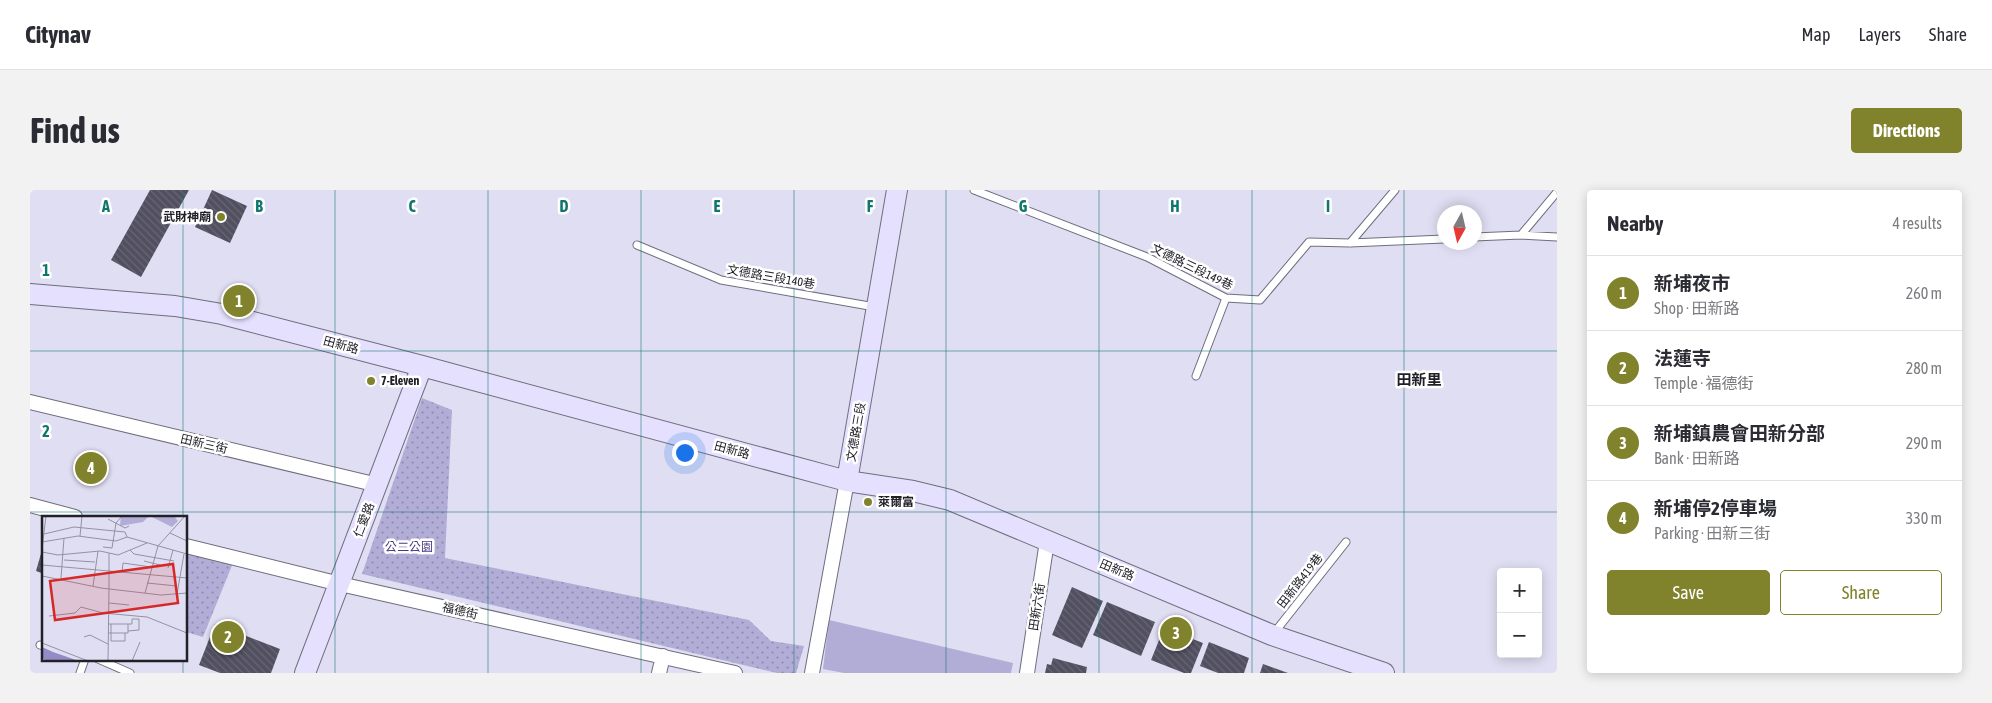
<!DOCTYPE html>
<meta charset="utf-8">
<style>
body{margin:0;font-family:"Asap Condensed","Noto Sans TC",sans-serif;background:#f2f2f3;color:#2b2b33}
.controls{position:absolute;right:15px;bottom:15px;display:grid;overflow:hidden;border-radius:5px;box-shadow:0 2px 12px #0003}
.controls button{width:45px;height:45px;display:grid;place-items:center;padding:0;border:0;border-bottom:1px solid #e1e1e2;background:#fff;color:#2b2b33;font:25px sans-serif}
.compass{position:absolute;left:1407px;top:15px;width:45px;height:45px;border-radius:50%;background:#fff;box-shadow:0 2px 12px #0003;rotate:188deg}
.you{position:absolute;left:654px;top:262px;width:18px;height:18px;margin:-12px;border:4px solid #fff;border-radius:50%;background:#1a73e8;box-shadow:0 0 0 8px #1a73e833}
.badge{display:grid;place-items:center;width:32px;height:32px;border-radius:50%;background:#80822c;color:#fff;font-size:16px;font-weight:700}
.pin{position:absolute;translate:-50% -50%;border:2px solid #fff;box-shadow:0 1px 5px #0006}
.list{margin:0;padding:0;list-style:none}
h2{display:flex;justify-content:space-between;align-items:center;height:65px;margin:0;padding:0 20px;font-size:21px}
h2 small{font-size:16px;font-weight:400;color:#7c7c81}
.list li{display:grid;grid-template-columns:32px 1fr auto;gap:15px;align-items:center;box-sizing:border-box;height:75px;padding:0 20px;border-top:1px solid #e1e1e2}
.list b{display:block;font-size:19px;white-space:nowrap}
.list p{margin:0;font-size:16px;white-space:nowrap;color:#7c7c81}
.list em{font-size:16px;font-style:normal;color:#7c7c81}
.actions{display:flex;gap:10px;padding:15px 20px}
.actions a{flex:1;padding:11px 0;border:1px solid #80822c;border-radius:5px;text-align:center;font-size:18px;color:#80822c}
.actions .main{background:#80822c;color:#fff}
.map{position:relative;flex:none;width:1527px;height:483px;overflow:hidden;border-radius:5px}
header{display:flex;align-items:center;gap:30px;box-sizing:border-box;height:70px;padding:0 25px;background:#fff;border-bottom:1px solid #e1e1e2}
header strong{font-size:24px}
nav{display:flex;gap:28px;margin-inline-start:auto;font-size:18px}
.intro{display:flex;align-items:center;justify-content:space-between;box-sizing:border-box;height:120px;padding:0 30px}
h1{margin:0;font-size:35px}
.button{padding:12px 22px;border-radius:5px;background:#80822c;color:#fff;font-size:18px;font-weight:700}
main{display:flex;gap:30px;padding:0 30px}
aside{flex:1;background:#fff;border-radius:5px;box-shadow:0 2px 12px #0003}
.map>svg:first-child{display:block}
.grass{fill:#b2add6}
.park{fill:url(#park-dots)}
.building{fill:url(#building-back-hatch)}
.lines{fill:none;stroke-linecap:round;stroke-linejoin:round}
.service-casing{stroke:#6f6d7e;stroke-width:9}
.minor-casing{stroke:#6f6d7e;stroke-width:16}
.secondary-casing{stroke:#6f6d7e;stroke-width:22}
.service{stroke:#fff;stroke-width:7}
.minor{stroke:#fff;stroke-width:14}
.secondary{stroke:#e5e0fd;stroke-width:20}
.grid{fill:none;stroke:#0f766e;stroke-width:1;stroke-opacity:0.55}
.poi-dot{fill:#80822c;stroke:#fff;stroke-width:2}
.labels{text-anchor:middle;stroke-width:5;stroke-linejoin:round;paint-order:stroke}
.poi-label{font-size:12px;font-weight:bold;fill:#212028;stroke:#fff;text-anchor:start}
.street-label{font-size:12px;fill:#212028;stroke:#fff}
.park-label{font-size:12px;fill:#493881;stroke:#fff}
.quarter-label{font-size:15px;font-weight:bold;fill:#212028;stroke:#fff}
.inset-road{fill:none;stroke:#9492a1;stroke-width:1}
.view{fill:#d62828;fill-opacity:0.15;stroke:#d62828;stroke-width:2.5}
.inset-edge{fill:none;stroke:#212028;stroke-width:2.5}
.grid-label{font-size:16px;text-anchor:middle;font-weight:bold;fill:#0f766e;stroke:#fff;stroke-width:5;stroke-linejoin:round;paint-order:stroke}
</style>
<header>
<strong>Citynav</strong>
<nav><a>Map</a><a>Layers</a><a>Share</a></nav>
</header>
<div class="intro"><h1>Find us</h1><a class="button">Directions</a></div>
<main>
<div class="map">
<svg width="1527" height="483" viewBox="0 0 1527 483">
<defs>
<pattern id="park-dots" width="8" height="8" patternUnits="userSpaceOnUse" patternTransform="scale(1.25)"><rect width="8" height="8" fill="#b2add6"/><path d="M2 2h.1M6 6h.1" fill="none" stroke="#908cae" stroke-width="1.8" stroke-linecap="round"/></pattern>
<pattern id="building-back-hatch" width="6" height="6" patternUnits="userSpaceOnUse" patternTransform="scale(1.25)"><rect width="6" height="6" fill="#525060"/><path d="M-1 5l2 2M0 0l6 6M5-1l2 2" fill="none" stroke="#676673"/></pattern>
</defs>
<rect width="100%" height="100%" fill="#e0def2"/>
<path class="grass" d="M799 430 983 473 981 483H814L793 479Z"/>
<path class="park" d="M392 208 422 220 415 368 719 430 741 451 774 456 766 483H747L332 384Z
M156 363 203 373 173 447 156 442Z"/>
<path class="building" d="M120 0H159L111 87 81 70Z
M182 0 217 16 200 53 165 37Z
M14 353V384L6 381Z
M1042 397 1073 411 1052 458 1022 445Z
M1077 412 1125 432 1111 466 1063 445Z
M185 434 250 459 241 483H190L169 475Z
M1134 438 1173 453 1161 483H1154L1121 470Z
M1179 452 1219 468 1214 483H1188L1170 476Z
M1023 468 1057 477 1056 483H1015L1017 474 1021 475Z
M1233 474 1258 483H1230Z"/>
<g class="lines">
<defs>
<path id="service" d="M944 0 1117 67 1196 108 1230 110 1279 52 1320 53 1414 49
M1491 45 1527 2
M1444 47 1491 45 1527 47
M1320 53 1365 0
M607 55 691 90 845 117
M1166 186 1196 108
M1244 443 1316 352
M10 455 14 456
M68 469 100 483
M50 483 55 469"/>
<path id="minor" d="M0 212 348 295
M0 315 45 327
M156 356 310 394 705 483
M629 483 633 466
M782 483 817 291
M997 483 1017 351"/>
<path id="secondary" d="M0 104 145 116 192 124 392 176 817 291 883 301 920 310 1242 445 1354 483
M817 291 867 0
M275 483 392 176"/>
</defs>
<use href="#service" class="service-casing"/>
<use href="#minor" class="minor-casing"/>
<use href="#secondary" class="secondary-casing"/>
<use href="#service" class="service"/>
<use href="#minor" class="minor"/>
<use href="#secondary" class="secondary"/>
</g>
<path class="grid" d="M153 0V327M305 0V483M458 0V483M611 0V483M764 0V483M916 0V483M1069 0V483M1222 0V483M1374 0V483M0 161H1527M0 322H1527M153 469V483"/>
<g class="poi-dot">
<circle cx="191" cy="27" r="5"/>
<circle cx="341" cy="191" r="5"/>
<circle cx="838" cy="312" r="5"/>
</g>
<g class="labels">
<g class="poi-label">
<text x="181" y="31" text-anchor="end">武財神廟</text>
<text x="351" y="195">7-Eleven</text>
<text x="848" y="316">萊爾富</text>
</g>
<g class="street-label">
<text transform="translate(1162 77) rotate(26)" y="4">文德路三段149巷</text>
<text transform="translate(741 87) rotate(10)" y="4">文德路三段140巷</text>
<text transform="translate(311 155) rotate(15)" y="4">田新路</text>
<text transform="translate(826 242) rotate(-80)" y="4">文德路三段</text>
<text transform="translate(174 254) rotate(13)" y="4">田新三街</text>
<text transform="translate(702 260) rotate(15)" y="4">田新路</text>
<text transform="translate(334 330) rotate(-69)" y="4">仁愛路</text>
<text transform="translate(1087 380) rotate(23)" y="4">田新路</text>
<text transform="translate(1270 391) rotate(-52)" y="4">田新路419巷</text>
<text transform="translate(1007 417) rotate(-81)" y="4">田新六街</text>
<text transform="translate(430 421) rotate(13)" y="4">福德街</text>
</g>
<g class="park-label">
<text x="379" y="361">公二公園</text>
</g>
<g class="quarter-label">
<text x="1389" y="195">田新里</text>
</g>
</g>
<g transform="translate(12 326)">
<rect width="145" height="145" fill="#e0def2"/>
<path d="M79 0H107L101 6 78 10Z" fill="#b2add6"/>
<path d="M132 0 136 5 130 11 110 1Z" fill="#b2add6"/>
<path d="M0 131 11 136 37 145 3 144 0 142Z" fill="#948bc6"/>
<path class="inset-road" d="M66 3 83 12 87 10M128 17 145 25M2 18 32 11 83 16 85 21M38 20 40 0M0 26 36 20 74 25 85 21 145 38M61 31 70 32 74 7 80 0M0 32 4 0M88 34 92 38 132 45M0 36 16 39 58 35 76 39 105 27M67 37V72M22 44 53 46M102 45 118 49M0 49 145 62M126 52 131 34M80 56 81 47 109 51M0 60 59 72 119 79 145 77M19 62 22 22M105 67 135 70M51 70 56 35M103 77 116 30 143 0M135 78 142 38M67 87 87 89M7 100 33 97 39 91 61 97 105 101 145 117M69 108V125H83V117M86 108H90V103H97V114L86 115M66 117H86V108H66M42 121 48 119 66 128M0 127 46 145M66 145 67 72M90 145 98 126"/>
<path class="view" d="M131 48 136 87 13 104 8 65Z"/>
<rect width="145" height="145" class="inset-edge"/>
</g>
<g class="grid-label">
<text x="76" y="22">A</text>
<text x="229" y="22">B</text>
<text x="382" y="22">C</text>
<text x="534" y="22">D</text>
<text x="687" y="22">E</text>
<text x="840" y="22">F</text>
<text x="993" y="22">G</text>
<text x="1145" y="22">H</text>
<text x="1298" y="22">I</text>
<text x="16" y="86">1</text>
<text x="16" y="247">2</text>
</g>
</svg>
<div class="controls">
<button>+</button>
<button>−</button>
</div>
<svg class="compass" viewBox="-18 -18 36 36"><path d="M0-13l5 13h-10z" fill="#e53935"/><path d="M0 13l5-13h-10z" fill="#7c7c81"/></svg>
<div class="you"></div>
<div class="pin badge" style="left:209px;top:111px">1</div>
<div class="pin badge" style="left:198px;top:447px">2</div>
<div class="pin badge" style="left:1146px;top:443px">3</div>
<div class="pin badge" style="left:61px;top:278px">4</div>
</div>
<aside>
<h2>Nearby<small>4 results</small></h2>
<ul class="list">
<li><span class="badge">1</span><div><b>新埔夜市</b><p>Shop · 田新路</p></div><em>260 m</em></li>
<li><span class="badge">2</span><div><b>法蓮寺</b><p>Temple · 福德街</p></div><em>280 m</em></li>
<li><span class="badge">3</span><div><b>新埔鎮農會田新分部</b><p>Bank · 田新路</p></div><em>290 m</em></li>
<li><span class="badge">4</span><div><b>新埔停2停車場</b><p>Parking · 田新三街</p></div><em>330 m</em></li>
</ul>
<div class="actions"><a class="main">Save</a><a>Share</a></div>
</aside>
</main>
